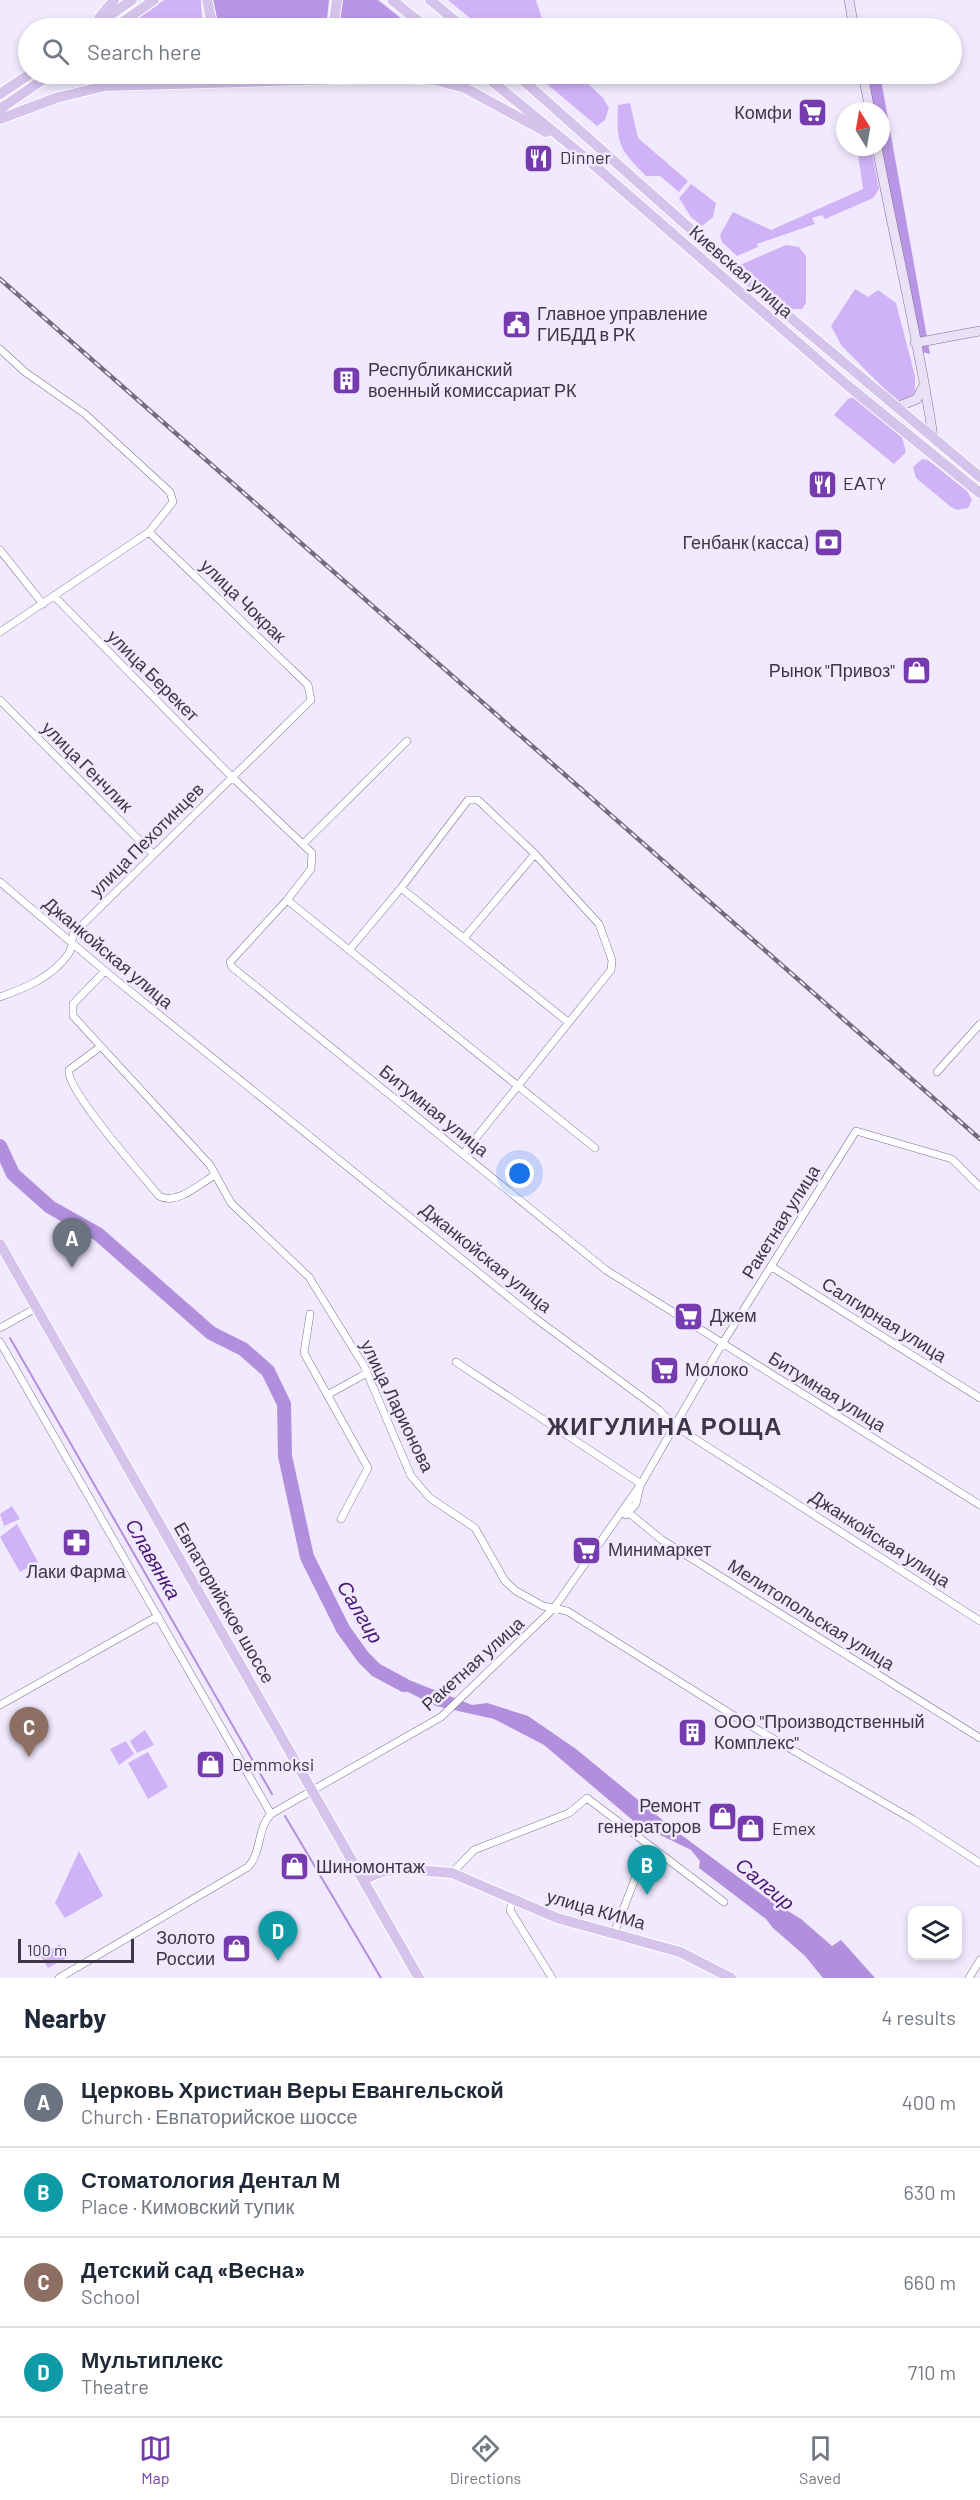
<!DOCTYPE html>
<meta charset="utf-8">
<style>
body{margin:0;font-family:Barlow,sans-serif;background:#f2f2f3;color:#1f2937}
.controls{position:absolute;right:18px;bottom:18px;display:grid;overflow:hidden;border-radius:12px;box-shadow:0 3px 9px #0003}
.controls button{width:54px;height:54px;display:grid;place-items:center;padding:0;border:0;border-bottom:2px solid #e0e1e3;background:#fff;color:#1f2937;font:30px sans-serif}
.compass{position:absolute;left:836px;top:102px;width:54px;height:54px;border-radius:50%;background:#fff;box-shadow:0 3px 9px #0003;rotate:349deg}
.scale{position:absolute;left:18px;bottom:15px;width:116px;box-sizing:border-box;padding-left:6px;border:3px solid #3c3744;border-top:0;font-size:16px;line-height:21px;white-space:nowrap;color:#3c3744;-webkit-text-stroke:4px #f1e9fe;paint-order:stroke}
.you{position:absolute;left:520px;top:1174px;width:21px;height:21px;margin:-15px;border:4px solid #fff;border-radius:50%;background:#1a73e8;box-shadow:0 0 0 9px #1a73e833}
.badge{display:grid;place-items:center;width:39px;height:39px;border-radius:50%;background:#773bb0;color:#fff;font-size:20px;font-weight:700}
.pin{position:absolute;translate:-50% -50px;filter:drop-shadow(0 2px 3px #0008)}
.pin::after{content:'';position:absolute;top:32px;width:21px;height:18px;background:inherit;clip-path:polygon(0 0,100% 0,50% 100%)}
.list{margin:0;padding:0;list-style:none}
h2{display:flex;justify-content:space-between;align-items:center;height:78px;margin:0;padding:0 24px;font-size:26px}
h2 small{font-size:20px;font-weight:400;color:#747a83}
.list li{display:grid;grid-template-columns:39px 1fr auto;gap:18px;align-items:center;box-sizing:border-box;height:90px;padding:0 24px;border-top:2px solid #e0e1e3}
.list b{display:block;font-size:22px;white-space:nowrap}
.list p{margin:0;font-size:20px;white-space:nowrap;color:#747a83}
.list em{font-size:20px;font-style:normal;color:#747a83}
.icon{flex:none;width:33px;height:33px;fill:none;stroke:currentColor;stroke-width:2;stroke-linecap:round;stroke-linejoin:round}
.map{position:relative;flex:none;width:980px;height:1978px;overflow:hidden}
.search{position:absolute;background:#fff;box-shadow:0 3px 9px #0003;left:18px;right:18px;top:18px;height:66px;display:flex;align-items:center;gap:15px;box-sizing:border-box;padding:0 21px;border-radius:33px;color:#747a83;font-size:22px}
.sheet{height:438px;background:#fff}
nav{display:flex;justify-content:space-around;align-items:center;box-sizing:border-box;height:84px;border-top:2px solid #e0e1e3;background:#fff;font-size:16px;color:#747a83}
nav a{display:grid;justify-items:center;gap:3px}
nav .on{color:#773bb0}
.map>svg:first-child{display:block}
.green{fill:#d0b3f7}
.forest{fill:#b996e5}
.water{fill:#b28fdd}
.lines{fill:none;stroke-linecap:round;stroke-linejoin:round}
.stream{stroke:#b28fdd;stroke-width:2}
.river{stroke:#b28fdd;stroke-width:14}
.street-casing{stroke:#7e7190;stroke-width:8}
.secondary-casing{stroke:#7e7190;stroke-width:10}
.primary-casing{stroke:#fff;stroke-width:12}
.street{stroke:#fff;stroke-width:7}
.secondary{stroke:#eae1f6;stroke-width:9}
.primary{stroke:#d5c3ec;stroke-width:10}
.rail-casing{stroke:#736d7d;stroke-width:4.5}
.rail{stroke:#f1e9fe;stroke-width:2;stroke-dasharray:7;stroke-linecap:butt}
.labels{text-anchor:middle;stroke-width:5;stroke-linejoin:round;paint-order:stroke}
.poi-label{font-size:18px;fill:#3c3744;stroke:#f1e9fe;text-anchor:start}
.street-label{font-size:18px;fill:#3c3744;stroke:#f1e9fe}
.water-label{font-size:20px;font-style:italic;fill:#491773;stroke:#f1e9fe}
.district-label{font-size:24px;font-weight:bold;letter-spacing:1.5px;fill:#3c3744;stroke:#f1e9fe}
</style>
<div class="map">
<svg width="980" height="1978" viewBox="0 0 980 1978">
<rect width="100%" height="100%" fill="#f1e9fe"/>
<path class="green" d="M164 0H201L202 19 206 28H124Z
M448 0H536L545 28H482Z
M95 74H94H269L132 76 99 79Z
M535 74H578L603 98 609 108 605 120 597 126Z
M630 103 638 138 688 181 679 192 660 176H646C619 149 616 143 618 105Z
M854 147H871L879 189 873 198 825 219 822 215 812 218 815 224 757 244 758 247 737 256 722 242 720 235 733 212 771 230 863 189 858 154H855Z
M691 184 716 203 713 217 702 226 691 217 679 198Z
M786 245 799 247 806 256V303L802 309H791L740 265Z
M855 289 868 297 878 290 896 303 915 376V392L909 399 898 403 842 346 831 326Z
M854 397 902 437 906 452 894 464 834 415 848 399Z
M922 459 928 460 967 491 972 500 968 508 957 510 951 507 916 478 913 467Z
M12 1506 20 1519 4 1526 0 1514Z
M17 1524 38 1562 20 1572 0 1537Z
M145 1730 154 1745 137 1753 130 1741Z
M126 1741 134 1754 119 1765 110 1749Z
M148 1752 168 1787 148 1799 128 1763Z
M79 1851 103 1896 65 1918 55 1903Z
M60 1944 68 1957 48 1968 40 1955Z"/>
<path class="forest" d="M210 0H329L326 28H217Z
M339 0H378L413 28H335Z
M866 74H880L930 354 918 351 881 147V111H873Z"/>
<path class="water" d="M394 1674 472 1705 487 1703 528 1716 576 1749 676 1831 765 1897 801 1919 832 1946 841 1940 875 1978H823L805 1956 773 1928 766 1919 699 1868 700 1861 691 1850 636 1823 544 1745 494 1719 436 1706 382 1679Z"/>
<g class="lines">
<path class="stream" d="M10 1338 272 1794
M285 1816 381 1978"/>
<path class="river" d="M0 1146 13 1174 50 1207 98 1234 211 1333 243 1349 268 1371 284 1404 285 1456 307 1557 343 1629 363 1657 376 1670 404 1685"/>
<defs>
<path id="street" d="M0 349 25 372 85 414 170 492 173 502 149 532 0 632
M0 550 43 604
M54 596 231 776 312 853 311 869 287 900 230 962 232 967 606 1270 980 1505
M0 700 153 854
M303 844 407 741
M0 882 105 971 531 1315 658 1409 675 1426 980 1621
M401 888 568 1022
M287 900 595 1148
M464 938 535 854
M350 949 401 888 468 800H478L535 854 599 924 612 960 611 970 463 1154
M105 971 73 1004V1016L210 1165 231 1203 309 1277 364 1366 411 1476 430 1498 475 1528 505 1581 516 1591 543 1606 567 1611 739 1719 912 1819 980 1863
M0 997C25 988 53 977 69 953 72 948 72 940 73 934L311 700 308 685 149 532
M100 1047 69 1070C65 1089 143 1176 159 1196 176 1206 201 1183 215 1175
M937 1072 980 1024
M772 1267 980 1398
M310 1314 304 1353 368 1468 341 1519
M0 1328 36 1308
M0 1342 271 1814
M456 1362 641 1484
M327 1395 367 1373
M629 1513 662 1540 980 1738
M626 1515 636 1504 640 1486
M0 1705 158 1616
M452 1873 474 1850 569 1813 587 1798 724 1902
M513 1899 510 1910 552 1978
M614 1933 635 1879 651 1849
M59 1978 248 1867C262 1852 257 1828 271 1814L441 1717 554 1608 641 1484 722 1344 856 1131 952 1159 980 1187
M969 1978 980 1960"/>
<path id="secondary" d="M849 0 854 28
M863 74 870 111
M877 147C895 244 919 340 933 437
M915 343 980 331
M897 407 917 399 924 385"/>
<path id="primary" d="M207 0 213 28
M392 0 427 28
M430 0 464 28
M99 18 114 0
M92 28 132 0
M114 28 154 0
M333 28 337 0
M483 74 581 154 847 385 980 493
M516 74 792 319 980 477
M0 94 30 74
M0 109 51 74
M0 119 56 98 105 86 401 77 435 80 465 88 546 132
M0 1244 419 1978
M363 1880 381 1872 404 1869 452 1873 557 1918 680 1952 731 1978"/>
</defs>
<use href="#street" class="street-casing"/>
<use href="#secondary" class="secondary-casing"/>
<use href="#primary" class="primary-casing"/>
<use href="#street" class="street"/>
<use href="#secondary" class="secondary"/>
<use href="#primary" class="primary"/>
<defs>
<path id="rail" d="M0 279 980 1139"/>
</defs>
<use href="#rail" class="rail-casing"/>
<use href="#rail" class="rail"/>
</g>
<defs>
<symbol id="supermarket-square" viewBox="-11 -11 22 22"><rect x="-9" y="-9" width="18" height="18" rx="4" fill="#773bb0" stroke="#f1e9fe"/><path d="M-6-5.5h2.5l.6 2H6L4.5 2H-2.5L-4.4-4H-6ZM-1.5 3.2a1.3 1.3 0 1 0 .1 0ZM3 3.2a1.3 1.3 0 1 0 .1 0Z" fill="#fff"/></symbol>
<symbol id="restaurant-square" viewBox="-11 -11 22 22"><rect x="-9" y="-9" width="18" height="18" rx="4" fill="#773bb0" stroke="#f1e9fe"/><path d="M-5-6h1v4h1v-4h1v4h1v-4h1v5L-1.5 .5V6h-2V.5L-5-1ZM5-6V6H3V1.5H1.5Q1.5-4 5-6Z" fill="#fff"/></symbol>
<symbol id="civic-square" viewBox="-11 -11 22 22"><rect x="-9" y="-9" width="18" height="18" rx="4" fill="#773bb0" stroke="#f1e9fe"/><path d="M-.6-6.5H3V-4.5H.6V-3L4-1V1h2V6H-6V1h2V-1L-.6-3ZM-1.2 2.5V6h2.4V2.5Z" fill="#fff"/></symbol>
<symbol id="building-square" viewBox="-11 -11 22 22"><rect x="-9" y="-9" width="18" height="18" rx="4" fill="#773bb0" stroke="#f1e9fe"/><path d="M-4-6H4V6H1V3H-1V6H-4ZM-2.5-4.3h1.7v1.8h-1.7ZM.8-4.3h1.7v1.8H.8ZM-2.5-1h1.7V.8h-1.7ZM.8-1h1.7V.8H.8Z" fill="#fff"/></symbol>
<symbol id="bank-square" viewBox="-11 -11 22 22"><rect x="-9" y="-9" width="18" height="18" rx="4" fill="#773bb0" stroke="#f1e9fe"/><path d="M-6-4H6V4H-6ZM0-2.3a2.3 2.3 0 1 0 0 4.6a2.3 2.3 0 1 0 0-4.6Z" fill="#fff"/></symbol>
<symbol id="shop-square" viewBox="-11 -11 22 22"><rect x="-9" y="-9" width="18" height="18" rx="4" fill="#773bb0" stroke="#f1e9fe"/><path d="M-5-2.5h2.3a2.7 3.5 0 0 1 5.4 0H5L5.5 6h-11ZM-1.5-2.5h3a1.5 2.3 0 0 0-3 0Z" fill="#fff"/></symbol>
<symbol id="pharmacy-square" viewBox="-11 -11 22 22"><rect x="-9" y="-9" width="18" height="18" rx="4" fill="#773bb0" stroke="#f1e9fe"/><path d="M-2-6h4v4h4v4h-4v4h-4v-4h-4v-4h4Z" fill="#fff"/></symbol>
</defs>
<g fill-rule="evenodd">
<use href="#supermarket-square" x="796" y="96" width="33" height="33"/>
<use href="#restaurant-square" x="522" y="142" width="33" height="33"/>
<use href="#civic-square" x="500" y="308" width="33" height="33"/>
<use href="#building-square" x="330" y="364" width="33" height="33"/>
<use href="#restaurant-square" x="806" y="468" width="33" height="33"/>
<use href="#bank-square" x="812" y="526" width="33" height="33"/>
<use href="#shop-square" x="900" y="654" width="33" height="33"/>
<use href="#supermarket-square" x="672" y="1300" width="33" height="33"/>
<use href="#supermarket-square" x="648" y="1354" width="33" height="33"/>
<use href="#pharmacy-square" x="60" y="1526" width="33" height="33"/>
<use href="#supermarket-square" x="570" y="1534" width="33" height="33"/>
<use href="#building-square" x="676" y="1716" width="33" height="33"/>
<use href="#shop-square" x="194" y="1748" width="33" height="33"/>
<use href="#shop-square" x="706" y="1800" width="33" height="33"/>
<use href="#shop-square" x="734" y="1812" width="33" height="33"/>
<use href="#shop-square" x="278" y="1850" width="33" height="33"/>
<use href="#shop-square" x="220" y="1932" width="33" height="33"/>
</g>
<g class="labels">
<g class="poi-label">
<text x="792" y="119" text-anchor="end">Комфи</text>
<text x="560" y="164">Dinner</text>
<text x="537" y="320">Главное управление<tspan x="537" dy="21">ГИБДД в РК</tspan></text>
<text x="368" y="376">Республиканский<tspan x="368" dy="21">военный комиссариат РК</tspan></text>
<text x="843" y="490">EАTY</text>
<text x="808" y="549" text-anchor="end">Генбанк (касса)</text>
<text x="895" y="677" text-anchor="end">Рынок "Привоз"</text>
<text x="710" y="1322">Джем</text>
<text x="685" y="1376">Молоко</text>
<text x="608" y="1556">Минимаркет</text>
<text x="76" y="1578" text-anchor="middle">Лаки Фарма</text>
<text x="714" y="1728">ООО "Производственный<tspan x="714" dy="21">Комплекс"</tspan></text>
<text x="232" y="1771">Demmoksi</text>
<text x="701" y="1812" text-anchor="end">Ремонт<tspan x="701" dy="21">генераторов</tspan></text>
<text x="772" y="1835">Emex</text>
<text x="316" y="1873">Шиномонтаж</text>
<text x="215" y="1944" text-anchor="end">Золото<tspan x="215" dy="21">России</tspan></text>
</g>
<g class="street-label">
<text transform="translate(741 272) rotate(41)" y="6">Киевская улица</text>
<text transform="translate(243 601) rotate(44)" y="6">улица Чокрак</text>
<text transform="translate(153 676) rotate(45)" y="6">улица Берекет</text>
<text transform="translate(87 767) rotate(45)" y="6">улица Генчлик</text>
<text transform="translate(147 840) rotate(-45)" y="6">улица Пехотинцев</text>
<text transform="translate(108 953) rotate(40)" y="6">Джанкойская улица</text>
<text transform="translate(434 1111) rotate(39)" y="6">Битумная улица</text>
<text transform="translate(781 1222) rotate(-58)" y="6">Ракетная улица</text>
<text transform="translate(486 1258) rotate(39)" y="6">Джанкойская улица</text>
<text transform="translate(884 1320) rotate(32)" y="6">Салгирная улица</text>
<text transform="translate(827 1392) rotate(32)" y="6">Битумная улица</text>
<text transform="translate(397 1406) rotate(64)" y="6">улица Ларионова</text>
<text transform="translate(880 1539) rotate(33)" y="6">Джанкойская улица</text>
<text transform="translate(224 1603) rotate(60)" y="6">Евпаторийское шоссе</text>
<text transform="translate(811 1615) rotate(32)" y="6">Мелитопольская улица</text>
<text transform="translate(473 1664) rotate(-42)" y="6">Ракетная улица</text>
<text transform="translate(596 1910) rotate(16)" y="6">улица КИМа</text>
</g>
<g class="water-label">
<text transform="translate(153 1559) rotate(60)" y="7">Славянка</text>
<text transform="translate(360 1612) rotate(59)" y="7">Салгир</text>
<text transform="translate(765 1884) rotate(40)" y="7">Салгир</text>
</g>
<g class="district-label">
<text x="665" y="1435">ЖИГУЛИНА РОЩА</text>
</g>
</g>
</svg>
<div class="controls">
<button><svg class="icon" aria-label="layers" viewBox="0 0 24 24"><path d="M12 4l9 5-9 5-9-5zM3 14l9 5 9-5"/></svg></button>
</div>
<svg class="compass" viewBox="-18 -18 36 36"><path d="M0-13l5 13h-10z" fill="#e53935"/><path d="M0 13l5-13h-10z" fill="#747a83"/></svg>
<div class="scale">100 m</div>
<div class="you"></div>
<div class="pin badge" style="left:72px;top:1268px;background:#6b7280">A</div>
<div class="pin badge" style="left:647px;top:1895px;background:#0f9aa8">B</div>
<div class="pin badge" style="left:29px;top:1757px;background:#8d6e63">C</div>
<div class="pin badge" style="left:278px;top:1961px;background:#0f9aa8">D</div>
<div class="search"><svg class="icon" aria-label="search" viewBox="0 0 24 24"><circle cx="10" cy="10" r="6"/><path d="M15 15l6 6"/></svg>Search here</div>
</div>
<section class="sheet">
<h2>Nearby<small>4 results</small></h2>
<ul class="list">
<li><span class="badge" style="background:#6b7280">A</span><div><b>Церковь Христиан Веры Евангельской</b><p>Church · Евпаторийское шоссе</p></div><em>400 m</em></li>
<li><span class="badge" style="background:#0f9aa8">B</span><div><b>Стоматология Дентал М</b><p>Place · Кимовский тупик</p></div><em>630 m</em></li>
<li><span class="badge" style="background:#8d6e63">C</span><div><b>Детский сад «Весна»</b><p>School</p></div><em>660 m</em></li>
<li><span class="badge" style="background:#0f9aa8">D</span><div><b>Мультиплекс</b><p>Theatre</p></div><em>710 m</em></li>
</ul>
</section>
<nav>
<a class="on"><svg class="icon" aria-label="map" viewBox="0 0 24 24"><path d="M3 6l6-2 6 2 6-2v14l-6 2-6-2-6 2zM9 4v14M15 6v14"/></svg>Map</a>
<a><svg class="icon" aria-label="directions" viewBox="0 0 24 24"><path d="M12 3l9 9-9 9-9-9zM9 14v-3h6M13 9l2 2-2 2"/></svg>Directions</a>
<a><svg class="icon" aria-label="saved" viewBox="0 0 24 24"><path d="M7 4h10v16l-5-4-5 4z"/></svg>Saved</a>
</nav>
